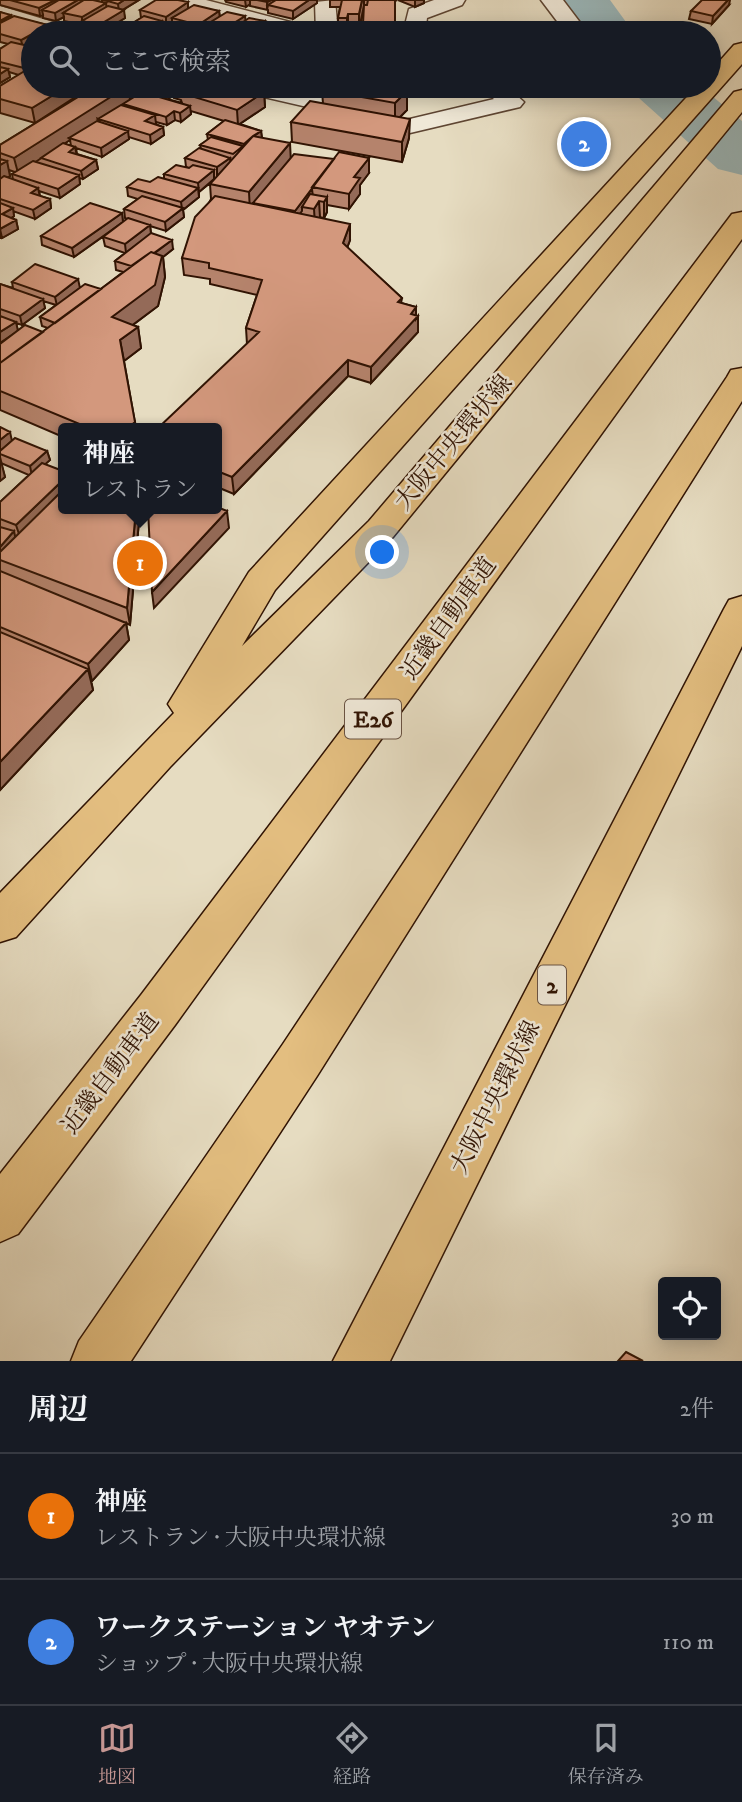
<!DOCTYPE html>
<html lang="ja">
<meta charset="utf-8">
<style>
body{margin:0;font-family:"IM FELL DW Pica","Noto Serif JP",serif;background:#242831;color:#f1f3f6}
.controls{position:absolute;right:21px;bottom:21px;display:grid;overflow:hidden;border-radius:7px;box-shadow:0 4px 18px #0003}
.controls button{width:63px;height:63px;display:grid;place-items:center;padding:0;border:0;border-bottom:2px solid #363941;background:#171b24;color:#f1f3f6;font:35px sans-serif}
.you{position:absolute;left:383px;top:553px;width:24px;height:24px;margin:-18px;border:5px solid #fff;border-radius:50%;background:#1a73e8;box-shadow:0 0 0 10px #1a73e833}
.badge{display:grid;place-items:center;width:46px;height:46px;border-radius:50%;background:#c59692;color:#fff;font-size:23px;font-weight:700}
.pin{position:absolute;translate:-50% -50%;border:4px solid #fff;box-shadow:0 2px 7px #0006}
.popup{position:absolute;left:58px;top:423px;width:164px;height:91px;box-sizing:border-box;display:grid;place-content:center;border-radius:7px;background:#171b24;filter:drop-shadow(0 2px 5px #0005);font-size:23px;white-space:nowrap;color:#9ea1a6}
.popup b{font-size:26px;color:#f1f3f6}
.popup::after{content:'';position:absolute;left:50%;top:100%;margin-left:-14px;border:14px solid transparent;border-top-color:#171b24}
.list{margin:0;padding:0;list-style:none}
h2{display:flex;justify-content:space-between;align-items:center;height:91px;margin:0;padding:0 28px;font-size:30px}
h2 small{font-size:23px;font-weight:400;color:#9ea1a6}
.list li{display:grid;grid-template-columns:46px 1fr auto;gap:21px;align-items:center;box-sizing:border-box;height:126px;padding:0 28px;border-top:2px solid #363941}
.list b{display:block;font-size:26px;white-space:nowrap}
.list p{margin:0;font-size:23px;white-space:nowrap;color:#9ea1a6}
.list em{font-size:23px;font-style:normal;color:#9ea1a6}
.icon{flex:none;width:38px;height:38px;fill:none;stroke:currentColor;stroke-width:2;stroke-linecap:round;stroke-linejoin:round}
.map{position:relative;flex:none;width:742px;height:1361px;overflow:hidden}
.search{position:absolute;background:#171b24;box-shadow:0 4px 18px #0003;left:21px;right:21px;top:21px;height:77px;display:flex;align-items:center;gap:18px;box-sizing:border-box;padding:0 24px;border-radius:38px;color:#9ea1a6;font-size:26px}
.sheet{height:343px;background:#171b24}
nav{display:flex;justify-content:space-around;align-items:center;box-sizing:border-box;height:98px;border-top:2px solid #363941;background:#171b24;font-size:19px;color:#9ea1a6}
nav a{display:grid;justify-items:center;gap:4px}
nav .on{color:#c59692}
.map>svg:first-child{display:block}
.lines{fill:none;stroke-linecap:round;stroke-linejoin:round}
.river{fill:#9bb9bd;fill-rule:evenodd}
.minor-casing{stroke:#5e4532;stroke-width:3}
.primary-casing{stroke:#301303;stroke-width:3}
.motorway-casing{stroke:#301303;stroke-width:3}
.minor{fill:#efe8d7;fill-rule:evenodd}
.primary{fill:#e3be80;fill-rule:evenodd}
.motorway{fill:#e3be80;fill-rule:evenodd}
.wall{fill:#b5836c;stroke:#301303;stroke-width:2;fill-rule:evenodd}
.shaded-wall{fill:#946a58;stroke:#301303;stroke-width:2}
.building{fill:#d3987d;stroke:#301303;stroke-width:2}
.labels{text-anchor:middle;stroke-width:5;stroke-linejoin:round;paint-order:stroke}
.shield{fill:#efe8d7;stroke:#695343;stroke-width:2}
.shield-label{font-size:23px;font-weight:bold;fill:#301303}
.street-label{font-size:24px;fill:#301303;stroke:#efe8d7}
</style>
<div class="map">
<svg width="742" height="1361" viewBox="0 0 742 1361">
<rect width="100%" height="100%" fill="#e6dcc1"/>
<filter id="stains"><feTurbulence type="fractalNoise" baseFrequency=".00286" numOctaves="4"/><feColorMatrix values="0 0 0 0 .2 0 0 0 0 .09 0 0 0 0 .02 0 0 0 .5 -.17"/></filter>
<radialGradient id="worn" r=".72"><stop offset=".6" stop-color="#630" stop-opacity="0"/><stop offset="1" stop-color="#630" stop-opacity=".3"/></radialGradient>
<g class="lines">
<path class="river" d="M551 0H610L634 33H574Z
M630 86H700L742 121V175L718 169 640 99Z"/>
<defs>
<path id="minor" d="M170 0H206L313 28 316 33 315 2 335 0 338 33H281L173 5Z
M434 0H465L462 5 427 18 425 33H403L409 9Z
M541 0H563L588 33H566Z
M0 6 73 28 76 33H43L0 20Z
M234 86H276L324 97 328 102 324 107 316 109 238 91Z
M480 86H506L524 102 520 107 393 137 349 129 346 124 349 119 358 117 393 123 494 99Z"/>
<path id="primary" d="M742 43V64L275 590 242 646 369 521 734 92 742 90V112L393 537 170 767 16 937 0 942V893L174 713 168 704 249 572 697 86H709V73L734 45Z
M742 596V646L390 1361H333L724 609 729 600Z"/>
<path id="motorway" d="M742 212V239L175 1025 18 1234 0 1242V1174L141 995 732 214Z
M742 368V401L317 1076 131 1361H71L79 1341 283 1044 727 377 731 370Z"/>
</defs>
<use href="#minor" class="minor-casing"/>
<use href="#primary" class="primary-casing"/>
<use href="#motorway" class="motorway-casing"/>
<use href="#minor" class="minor"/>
<use href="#primary" class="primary"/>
<use href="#motorway" class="motorway"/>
</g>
<path class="wall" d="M0 0H93L102 2V0H139L123 10 125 18 100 33 83 29V25L64 21V17L56 21 43 18V15L40 16 0 5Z
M225 0H317V3L293 19 268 13V10L250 6V4L246 7 226 2Z
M330 0H397L395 1V33H363L364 7 359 29 348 28 347 33 338 32V18L340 7H330Z
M398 0H424V3L415 7Z
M188 2V8L219 11 220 17 245 16V20L265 21V25L279 28V31L309 33H121L120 31 141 18 140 10Z
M729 5 712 24 689 19 691 11Z
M0 12 12 17 48 25 50 33H33V43L27 46 33 86H82L83 92 35 123 0 113V86L19 75 9 72 10 77 0 83V49L8 44 0 42Z
M89 86H244L264 92 265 107 240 124 261 131 262 138 291 157 369 173 360 185V194L349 209 327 205V212L324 218 319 217 350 240 347 248 402 298 401 303 416 307V316L418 332 371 383 348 376 234 494 217 487V428L247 344 246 328 257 295 210 284V279L184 275 182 258 211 199 210 184 214 180 199 192V197L183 210 184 217 166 231 150 226 151 233 173 249 163 257 165 277 158 306 133 325 138 327 141 348 124 361 136 428H63V437L0 410V344L43 332 48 328 42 326 40 317 56 305 43 301 45 308 22 325 16 323 18 331 0 343V284L13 288 12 282 101 289 123 272 116 270 115 261 125 253 105 246 103 237 118 226 74 257 42 245 41 236 122 213 123 222 127 219 125 218 124 209 138 199 128 196 127 187 150 182 164 179V174L189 168 186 167 185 158 201 149 200 145 208 140 207 134 224 121 191 111V114L181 122 175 120 167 125 156 122 155 124 163 127 164 135 151 144 129 137V139L102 157 76 148 77 154 96 160 98 169 83 179 79 178 80 184 60 198 39 191 40 196 50 199 51 208 35 219 13 211 14 216 12 218 16 220 18 229 2 238H0V145L94 87ZM133 88 134 93 138 94 130 99 129 91ZM174 95V98L181 100 182 103 167 99ZM70 140 71 146 64 144ZM9 170 15 172 12 174 13 180 8 178 10 176Z
M286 86H301L297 89Z
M404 86 407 110 400 117 409 138 402 162 292 142 291 122 323 104 322 90Z
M12 441 47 451 50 460 45 464 63 509H140L130 625 126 623 129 640 92 681 91 680 93 690 0 790V502L29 475 1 463 5 477 0 481V451Z"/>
<path class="shaded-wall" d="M55 0H71L42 10 43 15 40 16 39 8Z
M78 0H86L63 13 64 17 56 21 55 13Z
M124 0H139L119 12 118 4Z
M245 0H250V4L246 7Z
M271 0H284L268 5 267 10V2Z
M309 0H317V3L293 19V11Z
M362 0H364V6L359 29V14Z
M415 0H424V3L415 7Z
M728 0H730L729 5 712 24 713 16Z
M188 2V10L172 18V21L166 25V17Z
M106 3 107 11 82 21V17Z
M124 10 125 18 100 33 99 25Z
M219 11 220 19 201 28V31L198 33V25Z
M348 14V28L347 33V18Z
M11 15 13 23 0 30V21Z
M245 16 246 24 231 33H218Z
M162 21 163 29 156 33H142Z
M265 21V29L260 33H248Z
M48 25 50 33H34Z
M184 26 185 33H173Z
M33 34V43L23 48 21 40Z
M8 69 10 77 0 83V74Z
M68 86H82L83 92 35 123 32 108Z
M124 86H133V88L129 91 130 100 100 120 98 119 99 121 71 138H69L70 140 18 173 14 158Z
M173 86 174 95 164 102 163 93Z
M413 86H430L413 89Z
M407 91V110L395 122V103Z
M264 92 265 107 238 125 237 110Z
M190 106 191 114 181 122 180 113Z
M174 111 175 120 167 125 166 117Z
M155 115 156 124 146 130 145 121Z
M410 119 409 138 402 162V142Z
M163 127 164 135 151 144 150 135Z
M128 131 129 139 102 157 101 148Z
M261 131 262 139 245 152 244 144Z
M290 143 291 163 250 212 249 192Z
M75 147 77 156 69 152Z
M230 158 231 166 217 176V167Z
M369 158V173L360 185V194L349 209V194L354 177Z
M96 160 98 169 83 179 81 171Z
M7 161 10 176 0 183V165Z
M214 170V179L199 192 198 183Z
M79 175 80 184 60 198 58 189Z
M38 188 40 197 31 193Z
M198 188 199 197 183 210 184 217 166 231 165 222 182 209 181 202Z
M312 189 313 197 302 207V211L295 220V211Z
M327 197V212L324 218V202Z
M50 199 51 208 35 219 33 210Z
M319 201 320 217 315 225 314 209Z
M13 208 14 216 4 223 2 214Z
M122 213 123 222 74 257 72 248Z
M16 220 18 229 2 238 0 229Z
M350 224V240L343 259V243Z
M150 225 151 234 126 253 125 244Z
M172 240 173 249 163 257 165 277 158 306 115 338 112 317 135 268Z
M78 279 80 288 57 306 55 297Z
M43 299 45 308 22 325 20 316Z
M416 307V319L418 316V332L371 383V367Z
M16 322 18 331 0 343V332Z
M138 327 141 348 124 361 120 340Z
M348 360V376L234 494 232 477Z
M135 422 136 428H128Z
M10 432 12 441 0 451V440Z
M47 451 50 460 32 476 30 466Z
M0 457 5 477 0 481Z
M63 480V491L19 534 16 525Z
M136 509H140L130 625 127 608Z
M227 511 229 528 154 608 152 592Z
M14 531 16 541 0 559V547Z
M126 623 129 640 92 681 88 664Z
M88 669 93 690 0 790V762Z"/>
<path class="building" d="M10 0H55L39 8Z
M59 0H78L55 13 42 10Z
M84 0H93L106 3 82 17 63 13Z
M104 0H124L118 4Z
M156 0H178L188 2 166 17 140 10Z
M257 0H271L267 2Z
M276 0H309L293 11 268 5Z
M342 0H362L359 14H348L347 18H338Z
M368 0H395V25L363 24 364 5H367Z
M702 0H728L713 16 691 11Z
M194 5 219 11 198 25 172 18Z
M108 6 124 10 99 25 82 21Z
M0 12 11 15 0 21Z
M227 12 245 16 218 33 201 28Z
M14 16 48 25 21 40 0 34V23Z
M144 16 162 21 142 33H128L120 31Z
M249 18 265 21 248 33H227Z
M166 22 184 26 173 33H148Z
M265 24 279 28 272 33H253Z
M285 27 309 33H277Z
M190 28 209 33H181Z
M11 42 33 47V70L28 69 0 62V49Z
M0 67 8 69 0 74Z
M28 69 33 70V86H68L32 108 0 99V86Z
M96 86H128L14 158 0 153V145Z
M136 86H173L163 93Z
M181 86H244L264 92 237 110 181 93 189 88Z
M324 86H404L407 91 395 103 322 90Z
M142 92 190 106 180 113 174 111 166 117 123 104Z
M310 101 410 119 402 142 291 122Z
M121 105 155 115 145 121 163 127 150 135 98 119Z
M225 120 261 131 253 136 244 144 207 134Z
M97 121 128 131 101 148 69 138Z
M253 136 290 143 249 192 210 184Z
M211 137 243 146 233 154 200 145Z
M63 143 75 147 69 152 96 160 81 171 41 158Z
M199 148 230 158 217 167 185 158Z
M339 152 369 158 354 177 360 178 349 194 312 187Z
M294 154 334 159 295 211 253 203Z
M0 159 7 161 0 165Z
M33 161 79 175 58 189 12 174Z
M176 165 189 168 193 165 214 170 198 183 164 174Z
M4 176 38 188 31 193 50 199 33 210 0 199V179Z
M158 177 198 188 181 202 127 187 138 179 150 182Z
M310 194 327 197 324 202 319 201 314 209 302 207Z
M142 196 183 208 165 222 124 209Z
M215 196 350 224 343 243 402 298 398 302 416 307 411 314 418 316 371 367 348 360 232 477 217 471V428H158L259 332 246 328 262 280 209 268V263L182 258 195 217Z
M0 203 13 208 2 214 16 220 0 229Z
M90 203 122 213 72 248 41 236Z
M128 218 150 225 125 244 103 237Z
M151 233 172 240 154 253 151 252 131 266 115 261Z
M151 252 162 256 155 285 112 317 138 327 120 340 135 422 128 428H89L0 391V363Z
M35 264 78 279 55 297 12 282Z
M0 284 43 299 20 316 0 309Z
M85 284 101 289 55 323 40 317Z
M0 316 16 322 0 332Z
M25 325 43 332 0 363V344Z
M0 427 10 432 0 440Z
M15 438 47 451 30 466 0 454V451Z
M42 463 63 471V480L16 525 0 519V502Z
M63 490V509H136L127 608 0 560V552Z
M217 507 227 511 152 592 148 509H217Z
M0 527 14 531 0 547Z
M0 571 126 623 88 664 0 627Z
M0 632 88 669 0 762Z
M626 1352 643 1361H618Z"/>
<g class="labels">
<g class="shield">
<rect x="345" y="699.5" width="56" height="39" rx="5"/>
<rect x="538" y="965.5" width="28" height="39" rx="5"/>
</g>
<g class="shield-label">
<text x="373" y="727">E26</text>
<text x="552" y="993">2</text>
</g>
<g class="street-label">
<text transform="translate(453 442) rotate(-50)" y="8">大阪中央環状線</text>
<text transform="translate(448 618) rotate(-54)" y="8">近畿自動車道</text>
<text transform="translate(110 1073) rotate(-53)" y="8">近畿自動車道</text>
<text transform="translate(495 1097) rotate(-63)" y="8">大阪中央環状線</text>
</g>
</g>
<rect width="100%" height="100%" filter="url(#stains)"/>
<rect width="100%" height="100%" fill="url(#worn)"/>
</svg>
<div class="controls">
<button><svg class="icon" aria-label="locate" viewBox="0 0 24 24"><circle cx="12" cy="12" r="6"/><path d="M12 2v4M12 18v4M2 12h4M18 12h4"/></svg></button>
</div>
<div class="you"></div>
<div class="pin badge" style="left:140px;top:563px;background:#e8710a">1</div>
<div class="popup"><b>神座</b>レストラン</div>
<div class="pin badge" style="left:584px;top:144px;background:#3f7fe0">2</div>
<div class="search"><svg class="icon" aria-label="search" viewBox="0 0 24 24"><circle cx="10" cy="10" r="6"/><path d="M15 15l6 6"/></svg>ここで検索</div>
</div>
<section class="sheet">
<h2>周辺<small>2件</small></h2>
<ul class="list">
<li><span class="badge" style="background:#e8710a">1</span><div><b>神座</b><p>レストラン · 大阪中央環状線</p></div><em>30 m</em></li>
<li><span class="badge" style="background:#3f7fe0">2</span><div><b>ワークステーション ヤオテン</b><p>ショップ · 大阪中央環状線</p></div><em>110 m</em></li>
</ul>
</section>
<nav>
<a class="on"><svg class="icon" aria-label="map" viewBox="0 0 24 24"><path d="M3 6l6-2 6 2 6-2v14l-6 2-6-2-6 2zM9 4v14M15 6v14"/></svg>地図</a>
<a><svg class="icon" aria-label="directions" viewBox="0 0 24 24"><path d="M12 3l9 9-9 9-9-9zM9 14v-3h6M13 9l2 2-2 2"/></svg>経路</a>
<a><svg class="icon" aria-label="saved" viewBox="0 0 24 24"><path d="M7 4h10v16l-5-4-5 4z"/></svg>保存済み</a>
</nav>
